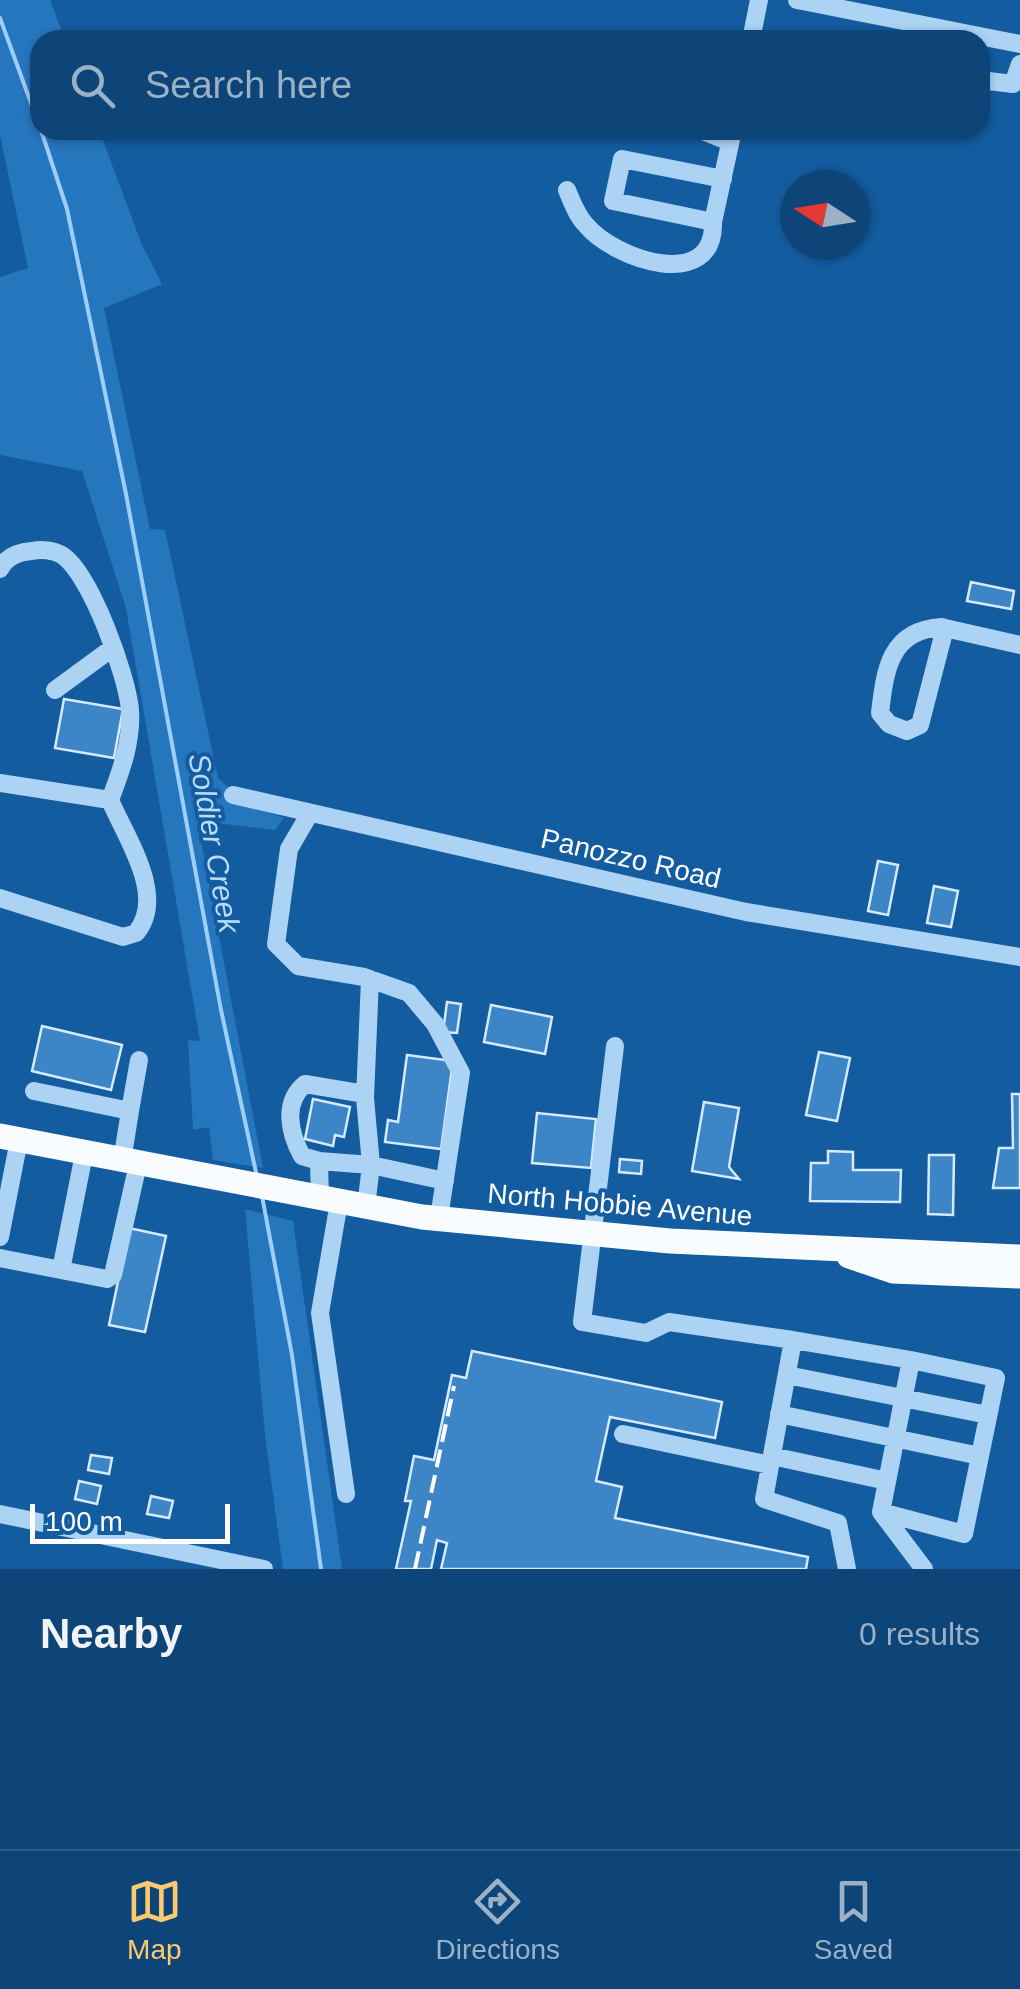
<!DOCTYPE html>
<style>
body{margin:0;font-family:Arial,sans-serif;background:#174c7d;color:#f1f3f6}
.compass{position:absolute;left:780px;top:170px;width:90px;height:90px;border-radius:50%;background:#0e4578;box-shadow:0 2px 8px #0004;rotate:282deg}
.scale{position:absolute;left:30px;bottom:25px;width:200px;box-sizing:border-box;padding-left:10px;border:5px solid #fff;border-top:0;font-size:28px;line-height:35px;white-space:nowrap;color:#fff;-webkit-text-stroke:8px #135ca0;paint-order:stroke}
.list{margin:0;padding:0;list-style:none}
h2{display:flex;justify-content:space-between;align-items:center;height:130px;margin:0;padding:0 40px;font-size:42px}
h2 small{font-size:32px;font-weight:400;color:#9bb1c6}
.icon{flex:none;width:55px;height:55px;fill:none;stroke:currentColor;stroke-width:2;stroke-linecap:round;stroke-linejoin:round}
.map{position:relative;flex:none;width:1020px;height:1569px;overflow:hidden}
.search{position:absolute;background:#0e4578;box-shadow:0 2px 8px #0004;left:30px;right:30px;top:30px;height:110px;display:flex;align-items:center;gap:25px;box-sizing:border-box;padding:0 35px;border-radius:30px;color:#9bb1c6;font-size:38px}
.sheet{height:280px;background:#0e4578}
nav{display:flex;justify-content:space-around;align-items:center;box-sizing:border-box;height:140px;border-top:2px solid #2e5d8a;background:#0e4578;font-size:28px;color:#9bb1c6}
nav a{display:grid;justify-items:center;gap:5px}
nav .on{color:#ffca6f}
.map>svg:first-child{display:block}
.green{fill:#2676be}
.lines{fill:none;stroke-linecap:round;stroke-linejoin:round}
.stream{stroke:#9ecef7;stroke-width:4}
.building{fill:#3c85c7;stroke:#d4eafe;stroke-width:2.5}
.minor{stroke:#acd2f4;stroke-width:18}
.major{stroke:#f9fcff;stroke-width:25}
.rail{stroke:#fff;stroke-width:4;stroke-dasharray:18 8;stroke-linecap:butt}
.labels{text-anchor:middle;stroke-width:8;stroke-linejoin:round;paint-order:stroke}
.street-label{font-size:28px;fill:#fff;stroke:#135ca0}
.water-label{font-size:30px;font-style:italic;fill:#b8dcfb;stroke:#135ca0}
</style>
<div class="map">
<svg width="1020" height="1569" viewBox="0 0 1020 1569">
<rect width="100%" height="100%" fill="#135ca0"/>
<path class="green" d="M0 0H50L65 40H40V130H99L142 245 162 284 104 308 150 529 165 530 218 778 248 805 284 818 275 830 207 822 199 831 263 1168 213 1160 209 1127 193 1130 188 1040 200 1041 126 608 82 471 0 455V277L28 268 0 135Z
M245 1209 293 1221 342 1569H283L265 1435Z"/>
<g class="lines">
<path class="stream" d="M0 18 40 128
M41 130 67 209 126 494 221 1010 257 1177
M262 1196 292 1355 321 1569"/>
</g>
<path class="building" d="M971 582 1014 591 1011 609 967 601Z
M64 699 123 709 114 758 55 748Z
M878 861 898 865 888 915 868 911Z
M934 886 958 891 951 927 927 923Z
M447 1002 461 1004 457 1033 443 1032Z
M491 1005 552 1017 545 1054 484 1042Z
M42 1026 122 1045 111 1090 32 1071Z
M819 1052 850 1058 837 1121 806 1115Z
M407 1055 453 1061 441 1149 385 1142 388 1120 398 1122Z
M1012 1094H1020V1188H993L999 1148H1013Z
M313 1099 350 1107 344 1137 335 1135 333 1146 305 1139Z
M704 1102 739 1108 729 1167 739 1179 692 1171Z
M537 1113 596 1119 591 1168 532 1163Z
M828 1151 853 1152V1170H901L900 1202 810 1201 811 1163H828Z
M929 1155H954L953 1215 928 1214Z
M620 1159 642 1161 641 1174 619 1172Z
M129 1228 166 1236 145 1332 109 1325Z
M472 1351 722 1402 715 1438 610 1417 596 1481 622 1487 615 1518 808 1557 806 1569H441L447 1543 437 1540 431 1569H396L411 1501H405L414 1456 434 1460 452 1375 466 1378Z
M91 1455 112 1458 109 1474 88 1470Z
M79 1481 101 1486 97 1504 75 1499Z
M151 1496 173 1501 169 1518 147 1514Z"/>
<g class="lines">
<path class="minor" d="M797 0 1020 44
M751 40 759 0
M980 80 1013 84 1020 64
M700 130 730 142
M723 179 622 159 613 201 713 222 733 130
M567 190C572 202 577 216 586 225 615 260 715 293 713 222
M0 569C6 557 19 552 32 551 41 549 53 550 62 555 91 574 127 676 130 710 132 742 121 771 110 800
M945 628 920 725 907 731 889 724 880 713C885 669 890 630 942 627L945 628 1020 645
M55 690 111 649
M0 783 110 800C126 838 167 896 136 933L123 937 0 898
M233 795 746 912 1020 957
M310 813 289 849 276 944 298 966 364 977 409 993 435 1024 461 1073 439 1218
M615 1046 582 1322 646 1333 669 1322 793 1340 764 1499 838 1523 847 1569
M34 1091 130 1111 122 1161
M130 1111 139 1060
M319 1161 371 1165 365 1098 370 979
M320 1199 319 1161 302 1156C290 1134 282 1103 305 1084L365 1094
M339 1202 320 1313 346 1494
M366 1207 371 1165 445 1181
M0 1237 19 1140
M0 1258 107 1279 113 1275 138 1164
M61 1270 84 1154
M793 1340 911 1360 881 1512 924 1569
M787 1375 988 1415
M779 1414 980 1456
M623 1434 770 1465
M772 1456 887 1481
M881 1512 964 1534 996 1378 911 1360
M0 1514 264 1569"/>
<path class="major" d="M0 1136 422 1217 670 1241 1020 1257
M849 1256 893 1271 1020 1276"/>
<path class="rail" d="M415 1569 454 1386"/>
</g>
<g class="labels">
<g class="street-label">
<text transform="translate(631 858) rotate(13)" y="10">Panozzo Road</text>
<text transform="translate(620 1204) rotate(5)" y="10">North Hobbie Avenue</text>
</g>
<g class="water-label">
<text transform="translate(214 843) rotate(80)" y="10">Soldier Creek</text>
</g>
</g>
</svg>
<svg class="compass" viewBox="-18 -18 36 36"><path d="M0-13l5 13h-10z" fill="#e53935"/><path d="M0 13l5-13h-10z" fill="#9bb1c6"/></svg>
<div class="scale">100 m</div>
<div class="search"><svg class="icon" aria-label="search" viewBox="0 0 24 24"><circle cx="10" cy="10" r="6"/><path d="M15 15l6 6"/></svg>Search here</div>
</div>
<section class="sheet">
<h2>Nearby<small>0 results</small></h2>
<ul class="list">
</ul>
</section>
<nav>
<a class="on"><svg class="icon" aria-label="map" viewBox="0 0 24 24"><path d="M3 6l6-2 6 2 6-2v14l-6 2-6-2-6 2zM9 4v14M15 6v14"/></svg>Map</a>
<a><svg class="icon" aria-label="directions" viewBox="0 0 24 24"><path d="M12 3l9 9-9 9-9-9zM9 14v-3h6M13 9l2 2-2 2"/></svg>Directions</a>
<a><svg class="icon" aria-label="saved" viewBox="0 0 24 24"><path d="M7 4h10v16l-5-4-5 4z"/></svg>Saved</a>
</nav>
